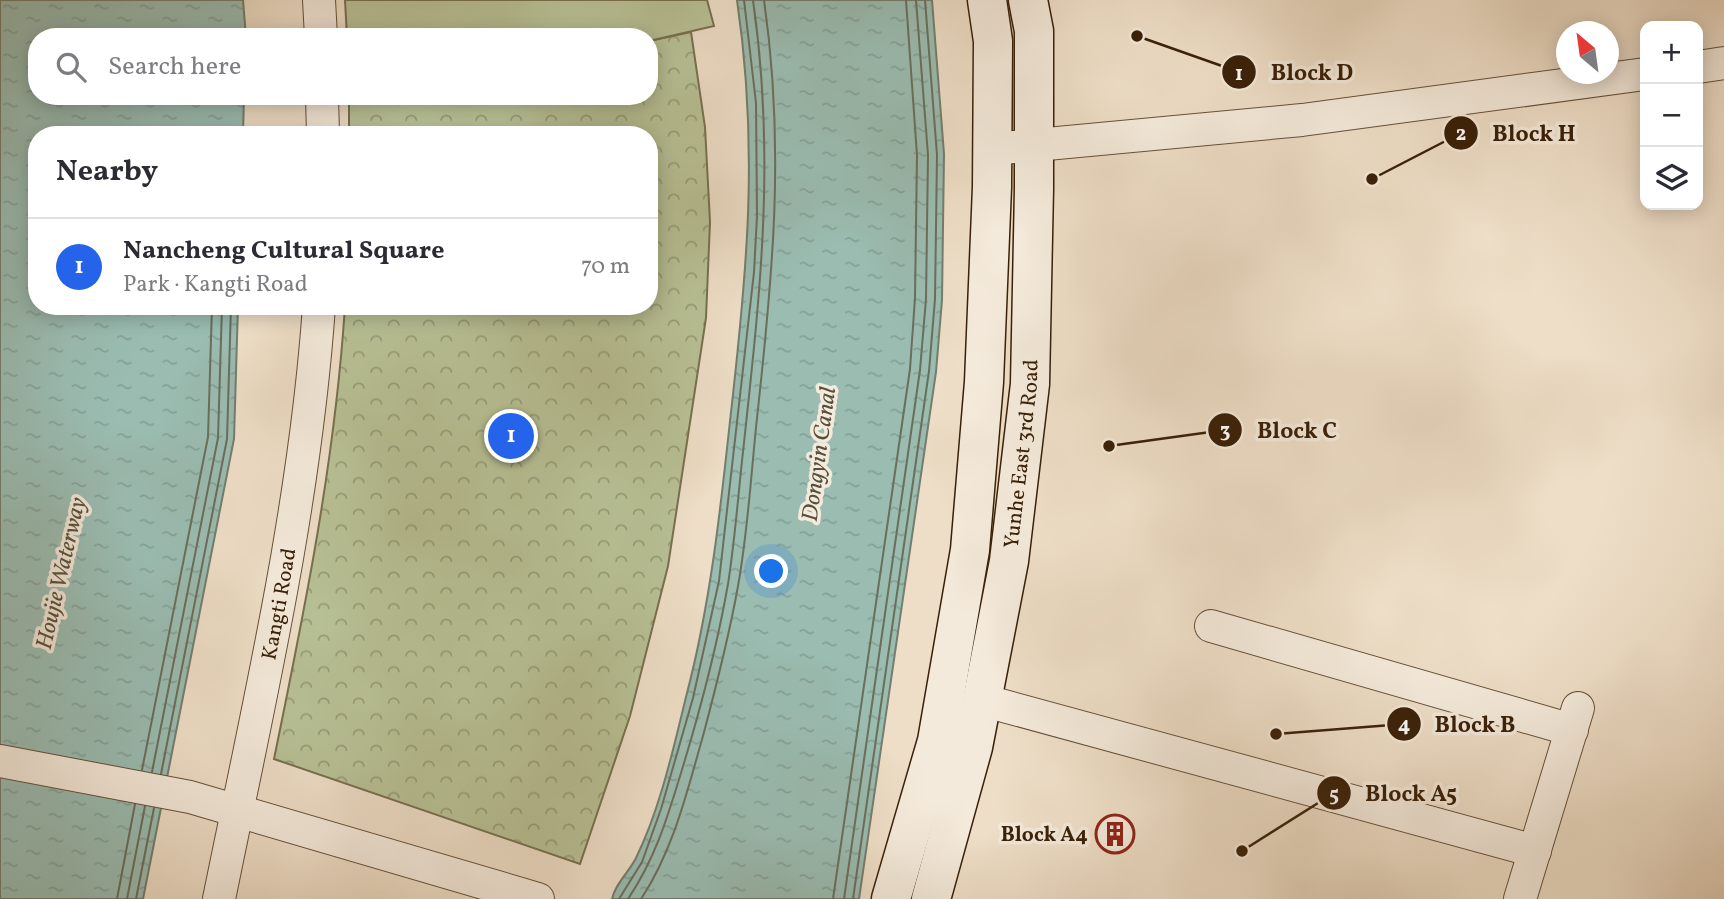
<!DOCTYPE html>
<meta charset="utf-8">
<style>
body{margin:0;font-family:Vollkorn,serif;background:#f2f2f3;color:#2b2b33}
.controls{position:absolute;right:21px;top:21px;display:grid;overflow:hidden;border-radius:14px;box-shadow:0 4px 18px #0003}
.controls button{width:63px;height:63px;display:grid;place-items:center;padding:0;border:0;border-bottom:2px solid #e1e1e2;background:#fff;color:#2b2b33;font:35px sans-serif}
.compass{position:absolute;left:1556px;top:21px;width:63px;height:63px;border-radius:50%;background:#fff;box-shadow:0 4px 18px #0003;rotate:331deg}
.you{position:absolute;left:772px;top:572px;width:24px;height:24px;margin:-18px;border:5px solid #fff;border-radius:50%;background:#1a73e8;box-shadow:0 0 0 10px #1a73e833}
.badge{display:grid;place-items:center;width:46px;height:46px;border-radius:50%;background:#2563eb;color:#fff;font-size:23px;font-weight:700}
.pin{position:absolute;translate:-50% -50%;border:4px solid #fff;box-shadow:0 2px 7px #0006}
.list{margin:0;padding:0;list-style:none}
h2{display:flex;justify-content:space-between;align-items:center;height:91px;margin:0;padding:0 28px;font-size:30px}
h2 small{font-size:23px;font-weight:400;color:#7c7c81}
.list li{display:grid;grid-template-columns:46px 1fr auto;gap:21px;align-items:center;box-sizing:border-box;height:98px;padding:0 28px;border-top:2px solid #e1e1e2}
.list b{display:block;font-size:26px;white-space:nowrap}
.list p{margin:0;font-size:23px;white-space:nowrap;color:#7c7c81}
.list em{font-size:23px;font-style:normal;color:#7c7c81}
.icon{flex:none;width:38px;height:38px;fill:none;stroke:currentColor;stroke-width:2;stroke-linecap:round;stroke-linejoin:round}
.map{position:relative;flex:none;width:1724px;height:899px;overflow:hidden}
.search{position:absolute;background:#fff;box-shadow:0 4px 18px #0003;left:28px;top:28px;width:630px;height:77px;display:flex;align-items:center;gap:18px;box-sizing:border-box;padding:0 24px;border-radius:28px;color:#7c7c81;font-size:26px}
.panel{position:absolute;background:#fff;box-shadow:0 4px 18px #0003;left:28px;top:126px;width:630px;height:189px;border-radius:28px}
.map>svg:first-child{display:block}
.forest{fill:url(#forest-crowns);stroke:#78704f;stroke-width:2}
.pitch{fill:#b8c196;stroke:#78704f;stroke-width:2}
.water{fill:url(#water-ripples);stroke:#737e6d;stroke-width:2}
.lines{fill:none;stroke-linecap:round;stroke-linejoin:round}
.shore{stroke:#6a6e5c;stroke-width:2}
.street-casing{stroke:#665038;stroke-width:34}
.secondary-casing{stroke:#392008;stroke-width:41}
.street{stroke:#f4eadb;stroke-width:32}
.secondary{stroke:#f4eadb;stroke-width:38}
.labels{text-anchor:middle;stroke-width:7;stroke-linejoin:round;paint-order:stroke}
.street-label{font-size:21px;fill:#392008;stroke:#f4eadb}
.poi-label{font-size:21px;font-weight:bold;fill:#392008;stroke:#f4eadb;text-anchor:end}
.water-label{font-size:23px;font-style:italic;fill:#564f3b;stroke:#f4eadb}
.leader{fill:none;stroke:#392008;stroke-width:2.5}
.callout-dot{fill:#392008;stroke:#f4eadb;stroke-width:2.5}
.mark-label{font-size:21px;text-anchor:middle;font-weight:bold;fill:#fff}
.callout-label{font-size:23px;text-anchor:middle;font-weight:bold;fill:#392008;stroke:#f4eadb;stroke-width:7;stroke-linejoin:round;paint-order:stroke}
</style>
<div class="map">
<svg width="1724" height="899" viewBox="0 0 1724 899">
<defs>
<pattern id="forest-crowns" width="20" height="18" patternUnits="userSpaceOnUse" patternTransform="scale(1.75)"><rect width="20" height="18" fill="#b8c196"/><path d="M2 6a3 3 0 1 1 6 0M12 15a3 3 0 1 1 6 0" fill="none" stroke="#979c78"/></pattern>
<pattern id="water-ripples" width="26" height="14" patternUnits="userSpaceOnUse" patternTransform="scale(1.75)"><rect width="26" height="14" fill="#9abcb1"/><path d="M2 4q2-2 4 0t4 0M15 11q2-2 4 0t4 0" fill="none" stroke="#85a197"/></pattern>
</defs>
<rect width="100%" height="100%" fill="#eedec7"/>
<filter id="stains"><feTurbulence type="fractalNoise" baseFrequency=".00286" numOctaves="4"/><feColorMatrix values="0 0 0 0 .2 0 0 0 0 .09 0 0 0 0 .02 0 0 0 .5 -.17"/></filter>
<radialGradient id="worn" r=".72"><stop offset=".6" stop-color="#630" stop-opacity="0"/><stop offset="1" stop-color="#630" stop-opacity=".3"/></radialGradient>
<path class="forest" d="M691 32 705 127 710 222 706 318 668 566 630 716 580 864 274 759C305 608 335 461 345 306H649V135H349V101L375 96H649V41Z"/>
<path class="pitch" d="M345 0H707L714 26 649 41V37H347Z"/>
<path class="water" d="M0 0H243L246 37H37V96H244L243 135H37V306H238L234 439 143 899H0Z
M737 0H932L944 154 942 300 936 372 859 899H612C615 884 629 872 636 858 660 809 673 750 686 697 710 606 720 514 730 421 747 273 759 149 737 0Z"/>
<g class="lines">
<path class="shore" d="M142 770 208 437 212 306
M152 772 218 438 222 306
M161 774 227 439 231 306
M117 899 135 804
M127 899 145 806
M136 899 154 808
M619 899 642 862 661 809 693 698 719 581 754 272 757 216 756 103 744 0
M628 899C655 859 667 819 681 773 700 711 717 647 728 584 735 540 738 496 743 452 760 294 776 160 753 0
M641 899C673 851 687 792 703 736 716 687 729 637 738 586 748 531 751 474 757 418 773 273 785 146 764 0
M833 899 910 369 915 298 917 155 906 0
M844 899 920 370 926 299 928 155 916 0
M853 899 929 371 935 299 937 155 925 0"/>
<defs>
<g id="street">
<path d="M319 0 321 37"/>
<path d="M1698 67 1724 63"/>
<path d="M322 96 323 135"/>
<path d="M993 149 1302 120 1645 74"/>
<path d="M1211 626 1572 730"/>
<path d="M982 700 1535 851"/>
<path d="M0 761 190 797 538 899"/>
<path id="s1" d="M219 899C259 702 305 507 319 306"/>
<path d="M1520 899 1578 708"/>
</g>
<g id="secondary">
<path d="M891 899 937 741 970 550 984 382 992 187 993 41 987 0"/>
<path id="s2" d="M931 899 973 747 1009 561 1030 384 1034 188V31L1028 0"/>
</g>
</defs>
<use href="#street" class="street-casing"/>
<use href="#secondary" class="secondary-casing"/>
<use href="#street" class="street"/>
<use href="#secondary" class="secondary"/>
</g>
<defs>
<symbol id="building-ring" viewBox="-11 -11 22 22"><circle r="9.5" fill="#f4eadb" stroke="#8f2418" stroke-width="1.5"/><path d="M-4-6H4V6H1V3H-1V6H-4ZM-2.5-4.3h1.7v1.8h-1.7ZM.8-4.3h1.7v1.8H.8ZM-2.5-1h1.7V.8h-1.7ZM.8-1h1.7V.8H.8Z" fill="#8f2418"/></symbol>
</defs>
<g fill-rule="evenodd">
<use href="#building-ring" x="1093" y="812" width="44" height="44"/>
</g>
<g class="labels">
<g class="street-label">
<text dy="7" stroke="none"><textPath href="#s2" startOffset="455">Yunhe East 3rd Road</textPath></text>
<text dy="7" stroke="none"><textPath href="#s1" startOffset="301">Kangti Road</textPath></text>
</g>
<g class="poi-label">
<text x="1088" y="841">Block A4</text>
</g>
<g class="water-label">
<text transform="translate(818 454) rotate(-82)" y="8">Dongyin Canal</text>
<text transform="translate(60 573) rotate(-77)" y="8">Houjie Waterway</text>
</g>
</g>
<path class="leader" d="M1137 36L1239 72M1372 179L1461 133M1109 446L1225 430M1276 734L1404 724M1242 851L1334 793"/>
<g class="callout-dot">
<circle cx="1137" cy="36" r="7"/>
<circle cx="1372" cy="179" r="7"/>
<circle cx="1109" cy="446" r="7"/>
<circle cx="1276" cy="734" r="7"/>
<circle cx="1242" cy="851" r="7"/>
<circle cx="1239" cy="72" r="18"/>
<circle cx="1461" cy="133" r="18"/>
<circle cx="1225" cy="430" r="18"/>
<circle cx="1404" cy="724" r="18"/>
<circle cx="1334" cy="793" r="18"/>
</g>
<g class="mark-label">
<text x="1239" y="80">1</text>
<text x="1461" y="140">2</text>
<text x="1225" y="437">3</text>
<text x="1404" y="731">4</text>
<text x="1334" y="801">5</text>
</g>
<g class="callout-label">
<text x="1312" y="80">Block D</text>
<text x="1534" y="141">Block H</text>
<text x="1297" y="438">Block C</text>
<text x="1475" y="732">Block B</text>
<text x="1411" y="801">Block A5</text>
</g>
<rect width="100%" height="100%" filter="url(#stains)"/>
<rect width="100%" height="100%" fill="url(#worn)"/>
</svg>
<div class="controls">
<button>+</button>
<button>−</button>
<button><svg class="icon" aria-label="layers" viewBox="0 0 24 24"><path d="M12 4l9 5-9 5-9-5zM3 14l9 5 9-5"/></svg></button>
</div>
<svg class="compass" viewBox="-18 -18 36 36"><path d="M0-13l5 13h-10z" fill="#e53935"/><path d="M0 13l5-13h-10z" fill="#7c7c81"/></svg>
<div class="you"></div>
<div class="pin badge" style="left:511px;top:436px">1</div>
<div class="search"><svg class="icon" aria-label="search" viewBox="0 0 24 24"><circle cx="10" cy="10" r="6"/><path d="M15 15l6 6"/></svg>Search here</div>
<section class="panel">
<h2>Nearby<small></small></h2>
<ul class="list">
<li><span class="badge">1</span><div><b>Nancheng Cultural Square</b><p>Park · Kangti Road</p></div><em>70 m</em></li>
</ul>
</section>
</div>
